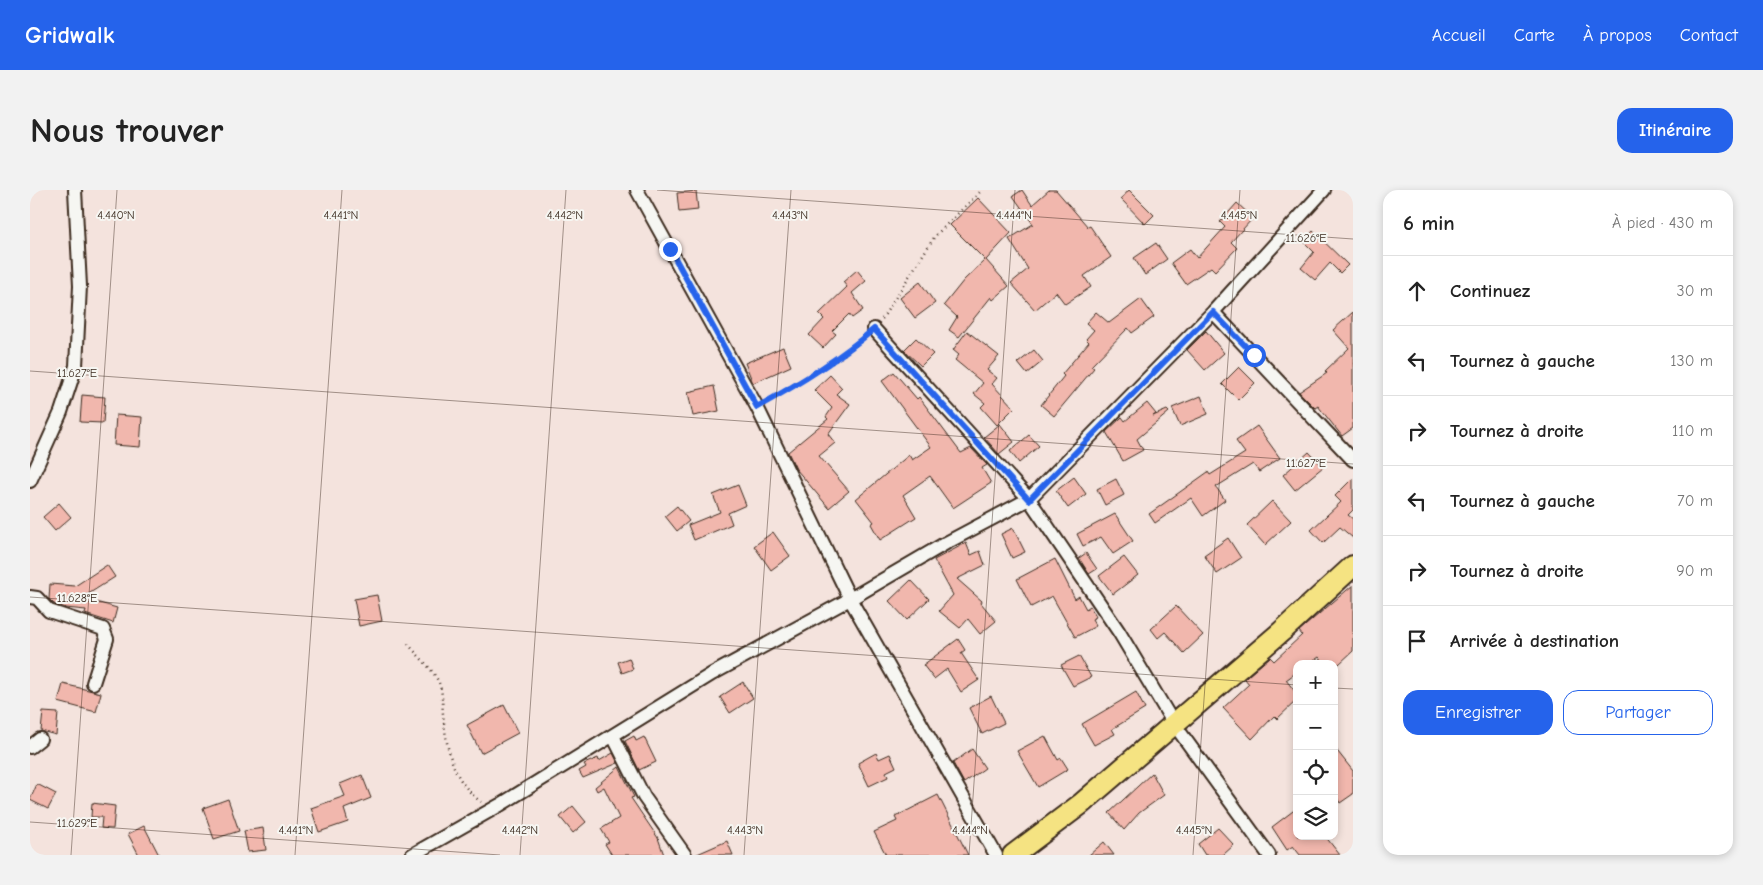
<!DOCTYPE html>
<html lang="fr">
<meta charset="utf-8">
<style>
body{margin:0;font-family:"Comic Neue",sans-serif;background:#f2f2f2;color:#222}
.controls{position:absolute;right:15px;bottom:15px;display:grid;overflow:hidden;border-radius:10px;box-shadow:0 2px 8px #0003}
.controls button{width:45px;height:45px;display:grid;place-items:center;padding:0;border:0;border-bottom:1px solid #e0e0e0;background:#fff;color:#222;font:25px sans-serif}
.stop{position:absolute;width:15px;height:15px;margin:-11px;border:4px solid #2563eb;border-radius:50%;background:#fff}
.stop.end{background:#2563eb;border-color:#fff;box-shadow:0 1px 5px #0008}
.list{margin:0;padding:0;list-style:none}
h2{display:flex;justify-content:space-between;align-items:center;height:65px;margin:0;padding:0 20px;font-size:21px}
h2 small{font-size:16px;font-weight:400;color:#767676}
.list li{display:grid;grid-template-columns:32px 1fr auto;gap:15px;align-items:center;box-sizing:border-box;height:70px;padding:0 20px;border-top:1px solid #e0e0e0}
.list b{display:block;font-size:19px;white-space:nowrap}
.list em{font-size:16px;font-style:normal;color:#767676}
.actions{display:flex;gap:10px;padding:15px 20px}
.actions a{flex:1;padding:11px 0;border:1px solid #2563eb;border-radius:15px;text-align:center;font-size:18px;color:#2563eb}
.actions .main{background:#2563eb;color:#fff}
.icon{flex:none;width:28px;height:28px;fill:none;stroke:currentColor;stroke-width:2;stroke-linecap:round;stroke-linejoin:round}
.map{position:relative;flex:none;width:1323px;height:665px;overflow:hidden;border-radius:15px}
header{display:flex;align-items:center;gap:30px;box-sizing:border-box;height:70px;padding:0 25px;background:#2563eb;color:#fff}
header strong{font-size:24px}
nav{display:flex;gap:28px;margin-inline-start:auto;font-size:18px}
.intro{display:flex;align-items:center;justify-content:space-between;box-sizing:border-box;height:120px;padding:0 30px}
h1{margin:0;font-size:35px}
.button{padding:12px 22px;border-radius:15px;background:#2563eb;color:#fff;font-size:18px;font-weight:700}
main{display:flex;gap:30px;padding:0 30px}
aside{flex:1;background:#fff;border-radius:15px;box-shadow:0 2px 8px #0003}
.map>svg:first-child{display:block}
.building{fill:#f1b7ad;stroke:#3b2a1e}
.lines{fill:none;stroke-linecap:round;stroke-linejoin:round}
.minor-casing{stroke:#3b2a1e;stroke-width:16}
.trunk-casing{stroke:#3b2a1e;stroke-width:24}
.path{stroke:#3b2a1e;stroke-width:2.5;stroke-dasharray:1 4;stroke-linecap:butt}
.minor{stroke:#f6f6f2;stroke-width:12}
.trunk{stroke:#f5e382;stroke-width:20}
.route{stroke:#2563eb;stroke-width:6}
.ticks{fill:none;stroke:#3b2a1e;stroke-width:1;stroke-opacity:0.45}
.ticks-label{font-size:12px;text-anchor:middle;fill:#3b2a1e;stroke:#f6f6f2;stroke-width:4;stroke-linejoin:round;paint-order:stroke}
</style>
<header>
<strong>Gridwalk</strong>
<nav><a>Accueil</a><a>Carte</a><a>À propos</a><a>Contact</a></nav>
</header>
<div class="intro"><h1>Nous trouver</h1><a class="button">Itinéraire</a></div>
<main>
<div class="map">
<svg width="1323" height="665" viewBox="0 0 1323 665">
<rect width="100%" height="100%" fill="#f4e3dd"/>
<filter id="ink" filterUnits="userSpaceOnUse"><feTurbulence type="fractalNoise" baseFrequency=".02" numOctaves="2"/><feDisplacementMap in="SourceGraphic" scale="10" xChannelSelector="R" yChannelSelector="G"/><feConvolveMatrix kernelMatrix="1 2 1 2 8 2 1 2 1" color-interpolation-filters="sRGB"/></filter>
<g filter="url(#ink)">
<path class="building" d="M992 0 1002 15 1019 0H1026L1058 37 1060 36 1081 67 1054 86 1061 97 1035 114 1026 102 1005 120 981 93 998 79 979 49 1003 34 983 6Z
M1099 0 1124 25 1115 34 1091 9Z
M666 1 668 20 649 22 647 3Z
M948 8 981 43 956 70 979 96 963 110 961 107 929 147 919 140 927 127 914 115 934 90 955 70 920 35Z
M1207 13 1223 28 1201 52 1207 58 1185 81 1181 77 1156 94 1141 73 1160 59 1167 68 1195 37 1190 32Z
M1283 41 1318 75 1310 83 1300 73 1285 90 1271 78 1284 62 1273 51Z
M1126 53 1137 69 1115 85 1104 68Z
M827 80 836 91 822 103 833 120 822 128 819 124 802 141 806 144 793 158 779 145 794 129 789 124 817 97 813 92Z
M890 92 905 113 885 128 870 108Z
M1111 109 1124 127 1102 143 1098 138 1061 176 1064 178 1024 226 1011 215 1034 186 1032 184 1059 152 1056 149 1064 140 1056 133 1066 122 1079 133Z
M1323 122V238L1312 246 1288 216 1285 218 1269 202 1297 183 1295 181 1319 158 1303 140Z
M937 141 969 166 957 180 967 188 962 194 984 218 967 235 951 217 955 213 944 204 953 193 925 170 929 165 923 160Z
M1176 141 1194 163 1175 180 1157 160Z
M886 148 903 164 891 176 874 160Z
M753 157 761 176 723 193 715 173Z
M1004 160 1013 171 997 184 988 173Z
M1209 177 1225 193 1208 210 1192 194Z
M864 182 887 209 889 207 931 263 941 258 957 275 952 278 961 293 923 318 900 286 873 305 886 327 850 350 841 334 844 332 826 309 879 265 882 270 901 257 852 191Z
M800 185 812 198 806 204 820 214 798 244 805 253 789 266 819 301 799 318 766 279 758 262 798 229 796 227 802 218 784 200Z
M684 196 689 221 663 226 658 202Z
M52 205 75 207 73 233 50 232Z
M1171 206 1178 224 1150 236 1142 218Z
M1117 213 1126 224 1123 226 1137 220 1139 222 1107 249 1113 260 1093 271 1076 242 1092 227 1095 231Z
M86 225 112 227 110 257 84 255Z
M970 234 984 252 969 264 954 247Z
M1227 236 1250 268 1229 282 1223 274 1186 297 1195 310 1173 326 1161 308 1125 333 1119 324 1178 282 1180 285 1215 263 1206 251Z
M999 245 1009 256 989 273 980 261Z
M1279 262 1293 277 1265 300 1253 285Z
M1044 287 1056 304 1038 318 1026 301Z
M1323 288V320L1318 325 1323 329V348L1310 337 1293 353 1281 340 1311 312 1305 306Z
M1086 289 1094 305 1075 315 1067 299Z
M708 295 716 315 698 323 702 334 664 350 658 335 690 322 683 305Z
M1242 311 1261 331 1235 355 1217 335Z
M29 313 41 327 25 341 13 327Z
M647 316 659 331 647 341 635 326Z
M1085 324 1103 351 1083 364 1071 347 1053 356 1047 344Z
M983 338 995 362 982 368 971 344Z
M743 342 760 366 741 380 724 356Z
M1198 348 1211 368 1187 384 1174 365Z
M936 353 941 365 950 361 955 375 927 389 952 411 951 413 966 431 950 444 938 429 930 438 909 421 923 405 904 370Z
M1056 363 1067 379 1059 384 1049 368Z
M1094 367 1108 385 1083 404 1069 386Z
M1025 369 1045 409 1049 406 1056 419 1060 416 1066 427 1062 429 1066 436 1045 447 1022 406 1001 417 987 389Z
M77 375 85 387 52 408 87 418 83 433 55 424 56 420 36 418 24 414 19 409 20 394 45 396Z
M881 390 899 409 877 430 859 411Z
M1323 395V461L1309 474H1295L1289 467 1279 474H1267V482L1256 490 1267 504V510L1247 529 1244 526 1222 549 1193 518 1219 494 1215 489 1219 485 1240 467 1244 471 1272 445 1269 441Z
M347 405 352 431 329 436 324 409Z
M1146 416 1173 445 1154 463 1135 442 1128 448 1121 439Z
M928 449 935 460 931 463 949 490 931 502 917 479 904 489 893 475Z
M1049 466 1061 487 1043 496 1031 475Z
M599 468 603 479 592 483 588 472Z
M713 492 723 508 700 523 690 507Z
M33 494 71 503 66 522 28 512Z
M1106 502 1115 519 1082 539 1085 544 1064 555 1052 534Z
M961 506 974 533 952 544 939 518Z
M474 515 488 543 451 563 437 535Z
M13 522 28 523 26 545 11 541Z
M604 546 606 551 614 547 626 572 609 580 595 551Z
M1015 546 1028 570 1031 568 1038 579 1008 597 987 561Z
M1304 557 1323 581V604L1310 613 1304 602Z
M942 559 955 578 934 593 923 573Z
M583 563 588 573 553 588 549 581 556 577 554 574 568 568 569 571Z
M846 563 849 569 860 564 866 577 856 582 858 587 839 596 828 573Z
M589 577 604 607 601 608 628 648 634 665H582L575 654 579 652 571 639 589 628 574 597 567 601 565 597Z
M1122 583 1134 605 1109 623 1094 640 1079 623Z
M332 585 341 608 314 619 318 632 289 642 281 618 315 606 310 594Z
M7 594 26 604 18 619 0 610Z
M908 605 938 665H856L844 642 867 631 865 627Z
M198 609 209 641 184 649 173 618Z
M62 613 85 616 83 639 71 638 72 627H61Z
M543 616 556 632 543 643 530 627Z
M1267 618V646H1295L1310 665H1270L1263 656 1257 660 1242 637Z
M114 636 129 665H109L98 644Z
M233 638 236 660 218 662 214 641Z
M1188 638 1204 655 1193 665H1175L1168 654Z
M697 651 703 665H665Z
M1074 652 1084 665H1059Z"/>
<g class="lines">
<defs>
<path id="minor" d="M607 0 727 217 820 409 966 665
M1183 122 1323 270
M844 139 999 309 1089 442 1144 534 1239 665
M0 291 31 222 46 176 50 96 45 0
M0 407 7 408 19 421 73 439 77 449 63 493
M583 546 614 607 655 665
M0 557 10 549
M382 665 470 615 682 484 820 409 916 353 999 309 1183 122 1294 0"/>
<path id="trunk" d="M983 665 1051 614 1252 441 1323 376"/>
</defs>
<use href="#minor" class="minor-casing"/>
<use href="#trunk" class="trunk-casing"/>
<path class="path" d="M852 129 905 46 952 0
M737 211 810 168 835 147
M378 454C388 466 403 479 409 493 413 502 412 514 413 524 417 559 421 589 451 612"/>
<use href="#minor" class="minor"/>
<use href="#trunk" class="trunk"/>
</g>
</g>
<g class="lines" filter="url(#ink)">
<path class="route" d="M640 59 727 217C769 194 808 170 844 139L999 310 1183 122 1224 165"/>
</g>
<path class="ticks" d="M627 0 1323 49M0 181 1323 274M0 407 1267 495M1304 498 1323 499M0 632 470 665M41 665 87 0M265 665 312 0M490 665 536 0M714 665 761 0M939 665 985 0M1163 665 1210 0"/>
<g class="ticks-label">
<text x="86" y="29">4.440°N</text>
<text x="311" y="29">4.441°N</text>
<text x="535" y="29">4.442°N</text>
<text x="760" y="29">4.443°N</text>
<text x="984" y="29">4.444°N</text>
<text x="1209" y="29">4.445°N</text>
<text x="1276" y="52">11.626°E</text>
<text x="47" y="187">11.627°E</text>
<text x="1276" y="277">11.627°E</text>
<text x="47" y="412">11.628°E</text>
<text x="47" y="637">11.629°E</text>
<text x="266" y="644">4.441°N</text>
<text x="490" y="644">4.442°N</text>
<text x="715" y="644">4.443°N</text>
<text x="940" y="644">4.444°N</text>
<text x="1164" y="644">4.445°N</text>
</g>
</svg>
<div class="controls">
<button>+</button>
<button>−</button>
<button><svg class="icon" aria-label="locate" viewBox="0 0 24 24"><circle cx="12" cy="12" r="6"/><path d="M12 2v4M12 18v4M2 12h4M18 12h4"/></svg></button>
<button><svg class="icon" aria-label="layers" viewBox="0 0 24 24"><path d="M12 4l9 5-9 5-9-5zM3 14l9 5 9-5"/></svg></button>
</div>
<div class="stop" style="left:1224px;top:165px"></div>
<div class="stop end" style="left:640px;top:59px"></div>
</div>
<aside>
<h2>6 min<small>À pied · 430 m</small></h2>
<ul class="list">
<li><svg class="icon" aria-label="ahead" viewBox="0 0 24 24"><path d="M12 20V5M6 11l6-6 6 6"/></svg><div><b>Continuez</b></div><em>30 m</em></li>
<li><svg class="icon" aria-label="left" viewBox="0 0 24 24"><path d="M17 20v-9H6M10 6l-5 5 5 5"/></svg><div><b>Tournez à gauche</b></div><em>130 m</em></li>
<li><svg class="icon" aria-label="right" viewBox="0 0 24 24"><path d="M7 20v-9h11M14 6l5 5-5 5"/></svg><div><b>Tournez à droite</b></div><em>110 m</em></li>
<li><svg class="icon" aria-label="left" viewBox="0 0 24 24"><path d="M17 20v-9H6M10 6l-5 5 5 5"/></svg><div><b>Tournez à gauche</b></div><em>70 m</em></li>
<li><svg class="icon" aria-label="right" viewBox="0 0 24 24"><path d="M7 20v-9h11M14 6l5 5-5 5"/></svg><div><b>Tournez à droite</b></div><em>90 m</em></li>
<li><svg class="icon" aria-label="arrive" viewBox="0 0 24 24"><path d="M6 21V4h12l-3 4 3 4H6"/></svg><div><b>Arrivée à destination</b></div></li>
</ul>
<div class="actions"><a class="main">Enregistrer</a><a>Partager</a></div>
</aside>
</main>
